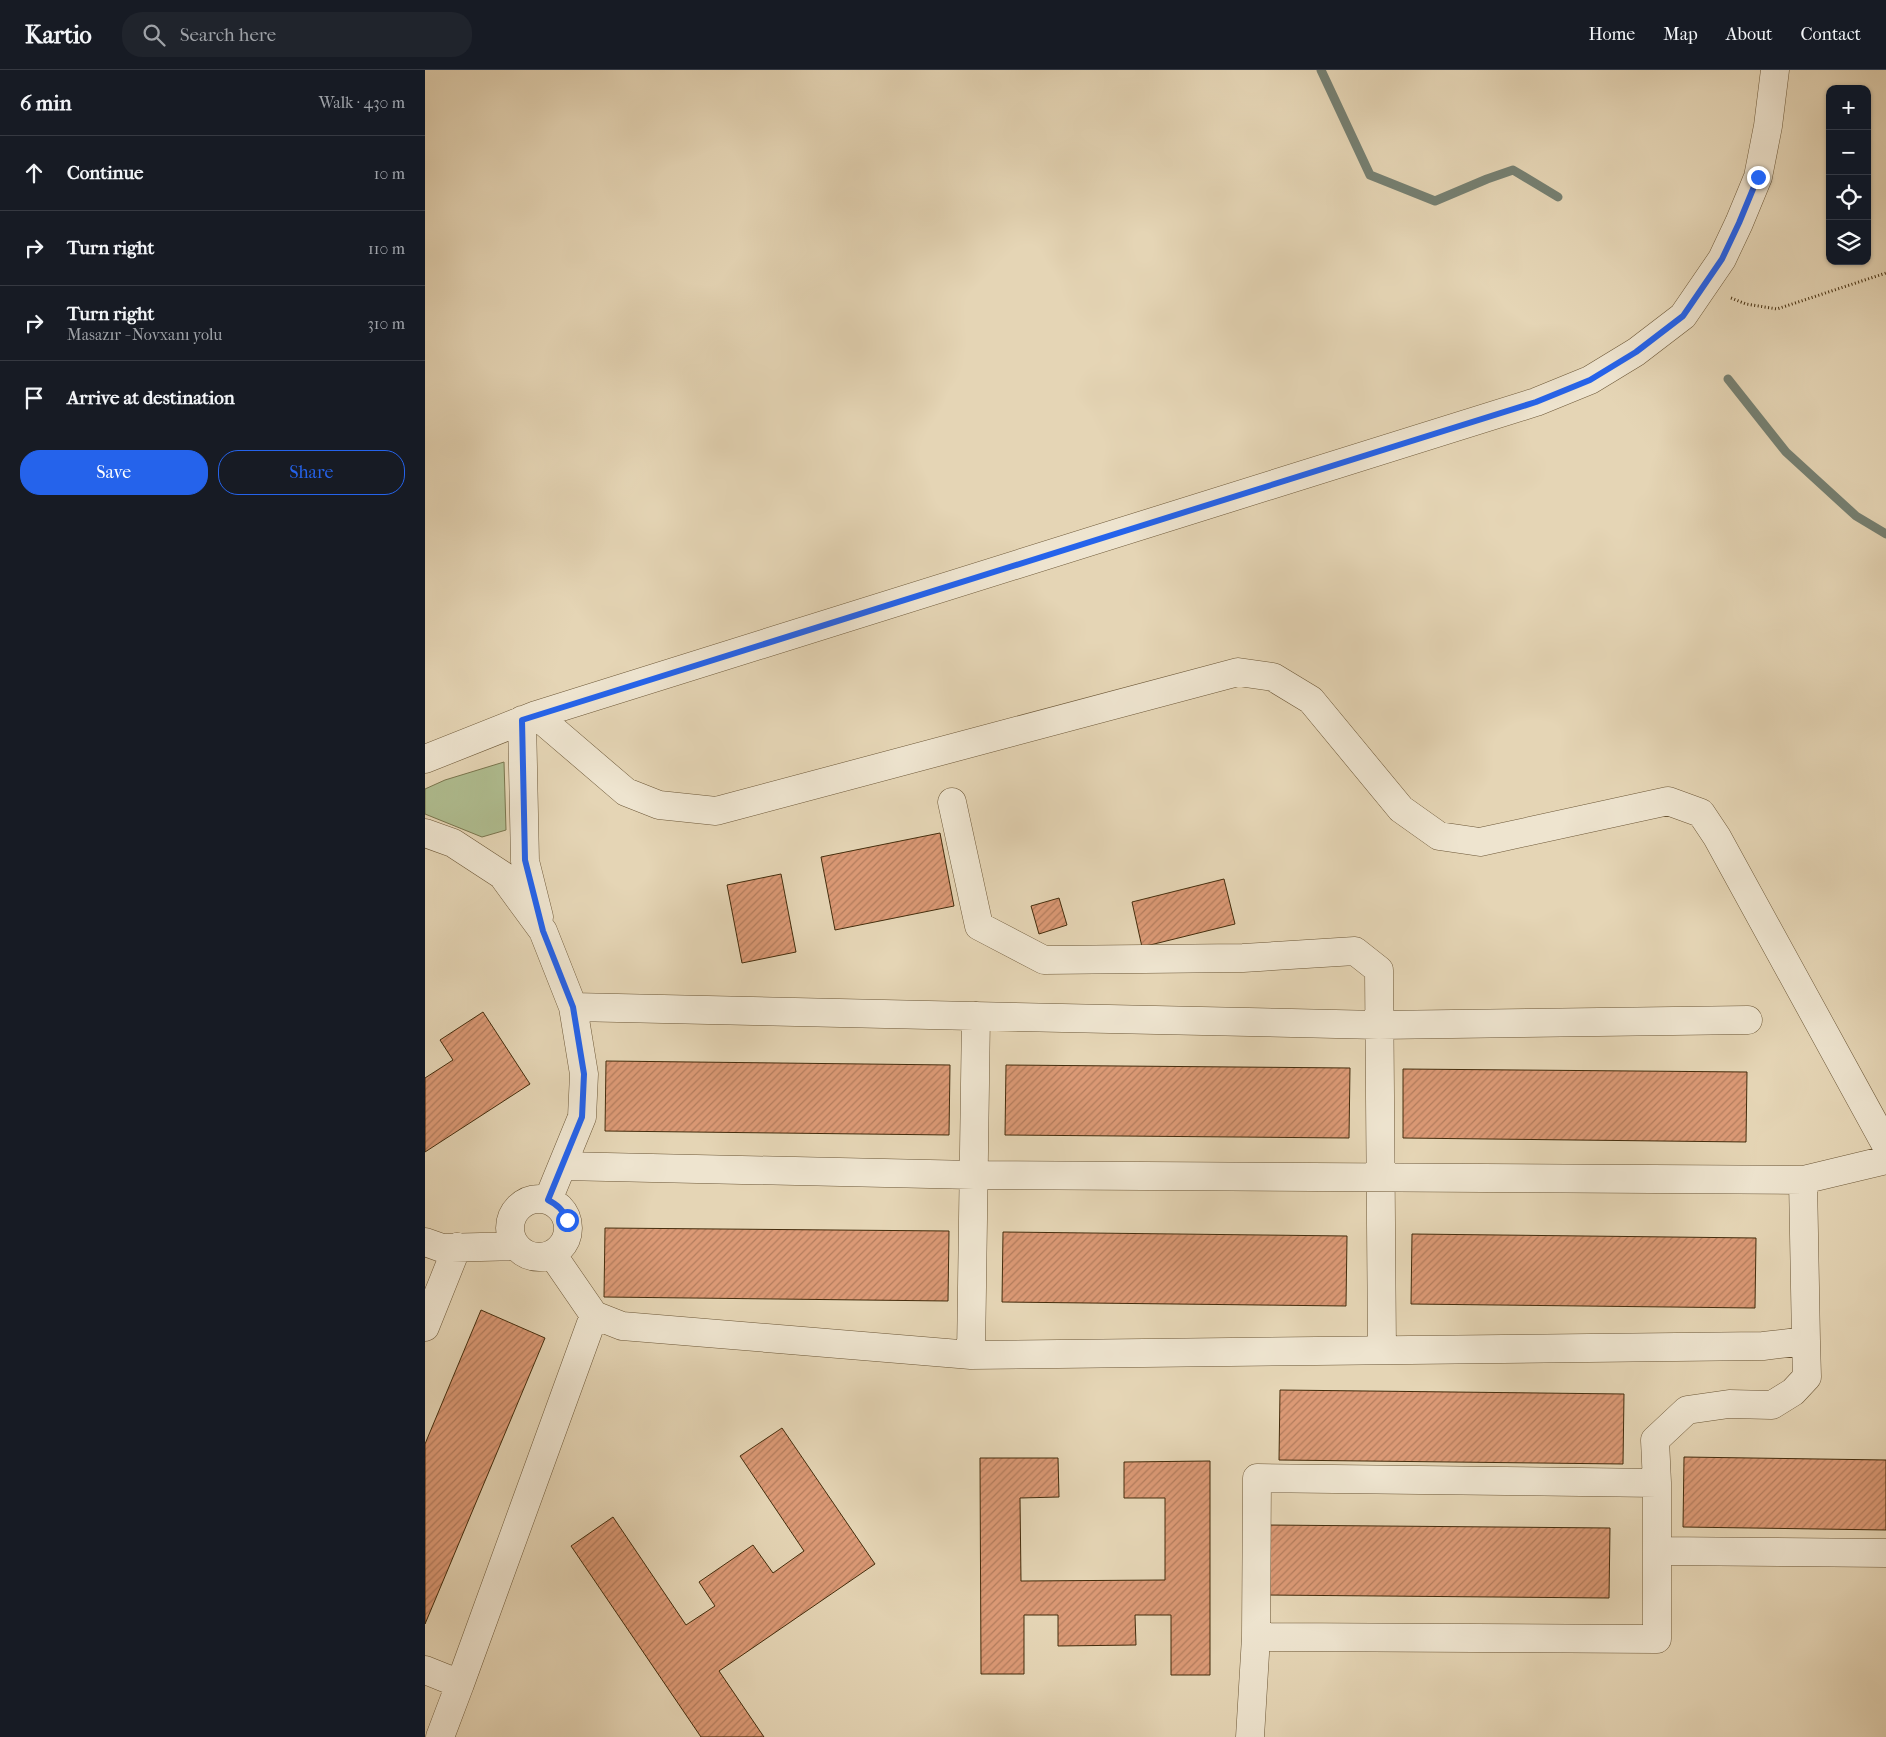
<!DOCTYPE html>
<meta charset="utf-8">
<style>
body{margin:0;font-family:"IM FELL French Canon",serif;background:#20242c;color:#f1f3f6}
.controls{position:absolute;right:15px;top:15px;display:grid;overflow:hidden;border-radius:10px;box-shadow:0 1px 4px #0004}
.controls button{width:45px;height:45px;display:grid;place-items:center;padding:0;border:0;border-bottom:1px solid #363941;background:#171b24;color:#f1f3f6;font:25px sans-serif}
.stop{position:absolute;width:15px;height:15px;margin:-11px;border:4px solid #2563eb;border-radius:50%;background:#fff}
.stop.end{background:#2563eb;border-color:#fff;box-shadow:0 1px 5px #0008}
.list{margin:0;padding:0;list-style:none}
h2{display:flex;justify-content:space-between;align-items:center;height:65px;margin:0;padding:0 20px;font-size:21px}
h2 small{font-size:16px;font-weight:400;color:#9ea1a6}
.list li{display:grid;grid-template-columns:32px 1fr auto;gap:15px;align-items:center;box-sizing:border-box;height:75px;padding:0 20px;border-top:1px solid #363941}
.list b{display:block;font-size:19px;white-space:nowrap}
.list p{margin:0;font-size:16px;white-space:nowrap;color:#9ea1a6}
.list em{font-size:16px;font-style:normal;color:#9ea1a6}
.actions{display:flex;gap:10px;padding:15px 20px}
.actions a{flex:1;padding:11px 0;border:1px solid #2563eb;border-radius:20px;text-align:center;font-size:18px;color:#2563eb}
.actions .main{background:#2563eb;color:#fff}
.icon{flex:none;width:28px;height:28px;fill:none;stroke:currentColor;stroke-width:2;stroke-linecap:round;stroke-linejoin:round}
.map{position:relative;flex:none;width:1461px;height:1667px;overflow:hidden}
header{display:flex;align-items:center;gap:30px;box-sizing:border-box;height:70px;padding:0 25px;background:#171b24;border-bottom:1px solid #363941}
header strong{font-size:24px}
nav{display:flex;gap:28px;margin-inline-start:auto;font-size:18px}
.search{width:350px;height:45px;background:#20242c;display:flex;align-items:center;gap:12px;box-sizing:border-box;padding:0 18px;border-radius:20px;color:#9ea1a6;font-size:19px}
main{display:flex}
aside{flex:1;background:#171b24}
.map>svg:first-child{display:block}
.grass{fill:#b0be91;stroke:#7a764f}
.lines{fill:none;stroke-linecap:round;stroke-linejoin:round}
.stream{stroke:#768072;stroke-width:9}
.building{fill:url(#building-hatch);stroke:#442d0d}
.minor-casing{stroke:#6c5737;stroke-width:29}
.path{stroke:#442d0d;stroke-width:3;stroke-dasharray:1 2.5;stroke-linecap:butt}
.minor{stroke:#eee4cf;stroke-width:28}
.route{stroke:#2563eb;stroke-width:6}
</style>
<header>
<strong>Kartio</strong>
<div class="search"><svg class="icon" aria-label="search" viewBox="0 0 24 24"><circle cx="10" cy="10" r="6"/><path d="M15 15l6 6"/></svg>Search here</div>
<nav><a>Home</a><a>Map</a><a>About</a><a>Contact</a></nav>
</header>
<main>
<aside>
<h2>6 min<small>Walk · 430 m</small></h2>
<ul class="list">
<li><svg class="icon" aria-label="ahead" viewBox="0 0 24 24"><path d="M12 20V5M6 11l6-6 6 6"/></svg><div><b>Continue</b></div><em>10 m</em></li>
<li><svg class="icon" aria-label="right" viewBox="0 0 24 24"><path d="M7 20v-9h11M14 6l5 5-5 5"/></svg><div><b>Turn right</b></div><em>110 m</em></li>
<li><svg class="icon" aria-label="right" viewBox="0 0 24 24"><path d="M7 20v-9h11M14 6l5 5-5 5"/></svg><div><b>Turn right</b><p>Masazır - Novxanı yolu</p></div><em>310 m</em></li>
<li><svg class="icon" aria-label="arrive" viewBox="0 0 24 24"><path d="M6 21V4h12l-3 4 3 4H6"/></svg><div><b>Arrive at destination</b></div></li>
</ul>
<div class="actions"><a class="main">Save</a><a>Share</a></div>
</aside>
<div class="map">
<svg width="1461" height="1667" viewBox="0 0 1461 1667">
<defs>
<pattern id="building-hatch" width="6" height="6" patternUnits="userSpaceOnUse" patternTransform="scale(1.25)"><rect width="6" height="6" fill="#db9975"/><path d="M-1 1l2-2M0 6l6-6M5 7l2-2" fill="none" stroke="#b37d5e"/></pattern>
</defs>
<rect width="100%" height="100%" fill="#e5d5b5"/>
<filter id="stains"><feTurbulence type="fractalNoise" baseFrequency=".004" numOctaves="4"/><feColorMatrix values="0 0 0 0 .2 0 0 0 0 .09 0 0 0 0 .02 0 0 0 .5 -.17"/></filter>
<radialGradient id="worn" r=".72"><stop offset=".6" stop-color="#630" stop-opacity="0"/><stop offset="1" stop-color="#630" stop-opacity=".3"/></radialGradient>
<path class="grass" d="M79 692 81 760 57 767 0 744V719L20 710Z"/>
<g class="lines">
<path class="stream" d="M896 0 945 105 1010 131 1062 109 1088 100 1133 127
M1303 309 1361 382 1431 446 1461 464"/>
</g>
<path class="building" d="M515 763 529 836 410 860 396 787Z
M356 804 371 882 317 893 302 815Z
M799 809 810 854 717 877 707 832Z
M634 828 642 855 614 864 606 836Z
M58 942 105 1014 0 1082V1008L28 990 15 970Z
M181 991 525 995 524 1065 180 1061Z
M581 995 925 998 924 1068 580 1065Z
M978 999 1322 1002 1321 1072 978 1068Z
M180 1158 524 1161 523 1231 179 1227Z
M578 1162 922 1166 921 1236 577 1232Z
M987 1164 1331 1168 1330 1238 986 1234Z
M56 1240 120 1268 0 1554V1374Z
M855 1320 1199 1324 1198 1394 854 1390Z
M357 1358 450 1494 294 1601 339 1667H276L146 1476 188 1447 261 1555 290 1536 274 1512 328 1475 348 1503 379 1481 315 1386Z
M1259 1387 1461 1390V1460L1258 1457Z
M555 1388H633L634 1427 595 1428 596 1511 740 1510V1428H699V1392L785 1391V1605H746V1545H710L711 1575 633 1576V1545H599V1604H556Z
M841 1455 1185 1458 1184 1528 840 1525Z"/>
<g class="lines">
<defs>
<path id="minor" d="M111 645 201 722 234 735 291 741 813 602 848 607 886 630 976 739 1014 766 1055 772 1243 731 1276 743 1292 767 1461 1075
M97 650 100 791 114 847
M0 689 111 645 1111 332 1165 310 1211 282 1258 246 1297 189 1314 153 1333 107 1343 56 1350 0
M527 732 554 856 619 890 818 888 930 881 954 900 957 1280
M0 763 28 773 77 805 118 861 148 937 159 1004 157 1047 123 1130
M148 937 954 955 1323 950
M137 1096 549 1105 1378 1110
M85 1158a29 29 0 1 1 58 0a29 29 0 1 1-58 0Z
M0 1172 17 1178 91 1176
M127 1184 169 1245 197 1256 546 1285 1338 1276 1381 1271 1378 1110 1461 1090
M0 1257 32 1177
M546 1285 551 946
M1232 1481 1461 1483
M831 1567 1232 1569V1413
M0 1600 35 1614 169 1245
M15 1667 35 1614
M825 1667 831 1567 832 1408 1232 1413 1230 1370 1262 1340 1304 1334 1347 1335 1368 1322 1382 1307 1381 1271"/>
</defs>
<use href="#minor" class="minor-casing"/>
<path class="path" d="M1306 228 1321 234 1352 239 1461 203"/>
<use href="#minor" class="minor"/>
</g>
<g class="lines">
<path class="route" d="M142 1150C138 1140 133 1135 123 1130L157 1047 159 1004 148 937 118 861 100 790 97 650 1111 332 1165 310 1211 282 1258 246 1297 189 1314 153 1333 107"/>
</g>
<rect width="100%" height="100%" filter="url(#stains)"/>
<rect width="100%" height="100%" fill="url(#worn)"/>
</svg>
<div class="controls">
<button>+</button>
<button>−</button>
<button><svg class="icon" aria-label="locate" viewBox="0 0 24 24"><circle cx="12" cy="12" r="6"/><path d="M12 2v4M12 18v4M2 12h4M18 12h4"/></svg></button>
<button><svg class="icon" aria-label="layers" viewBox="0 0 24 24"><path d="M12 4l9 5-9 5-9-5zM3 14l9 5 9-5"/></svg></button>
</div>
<div class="stop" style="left:142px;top:1150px"></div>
<div class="stop end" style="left:1333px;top:107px"></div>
</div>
</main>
